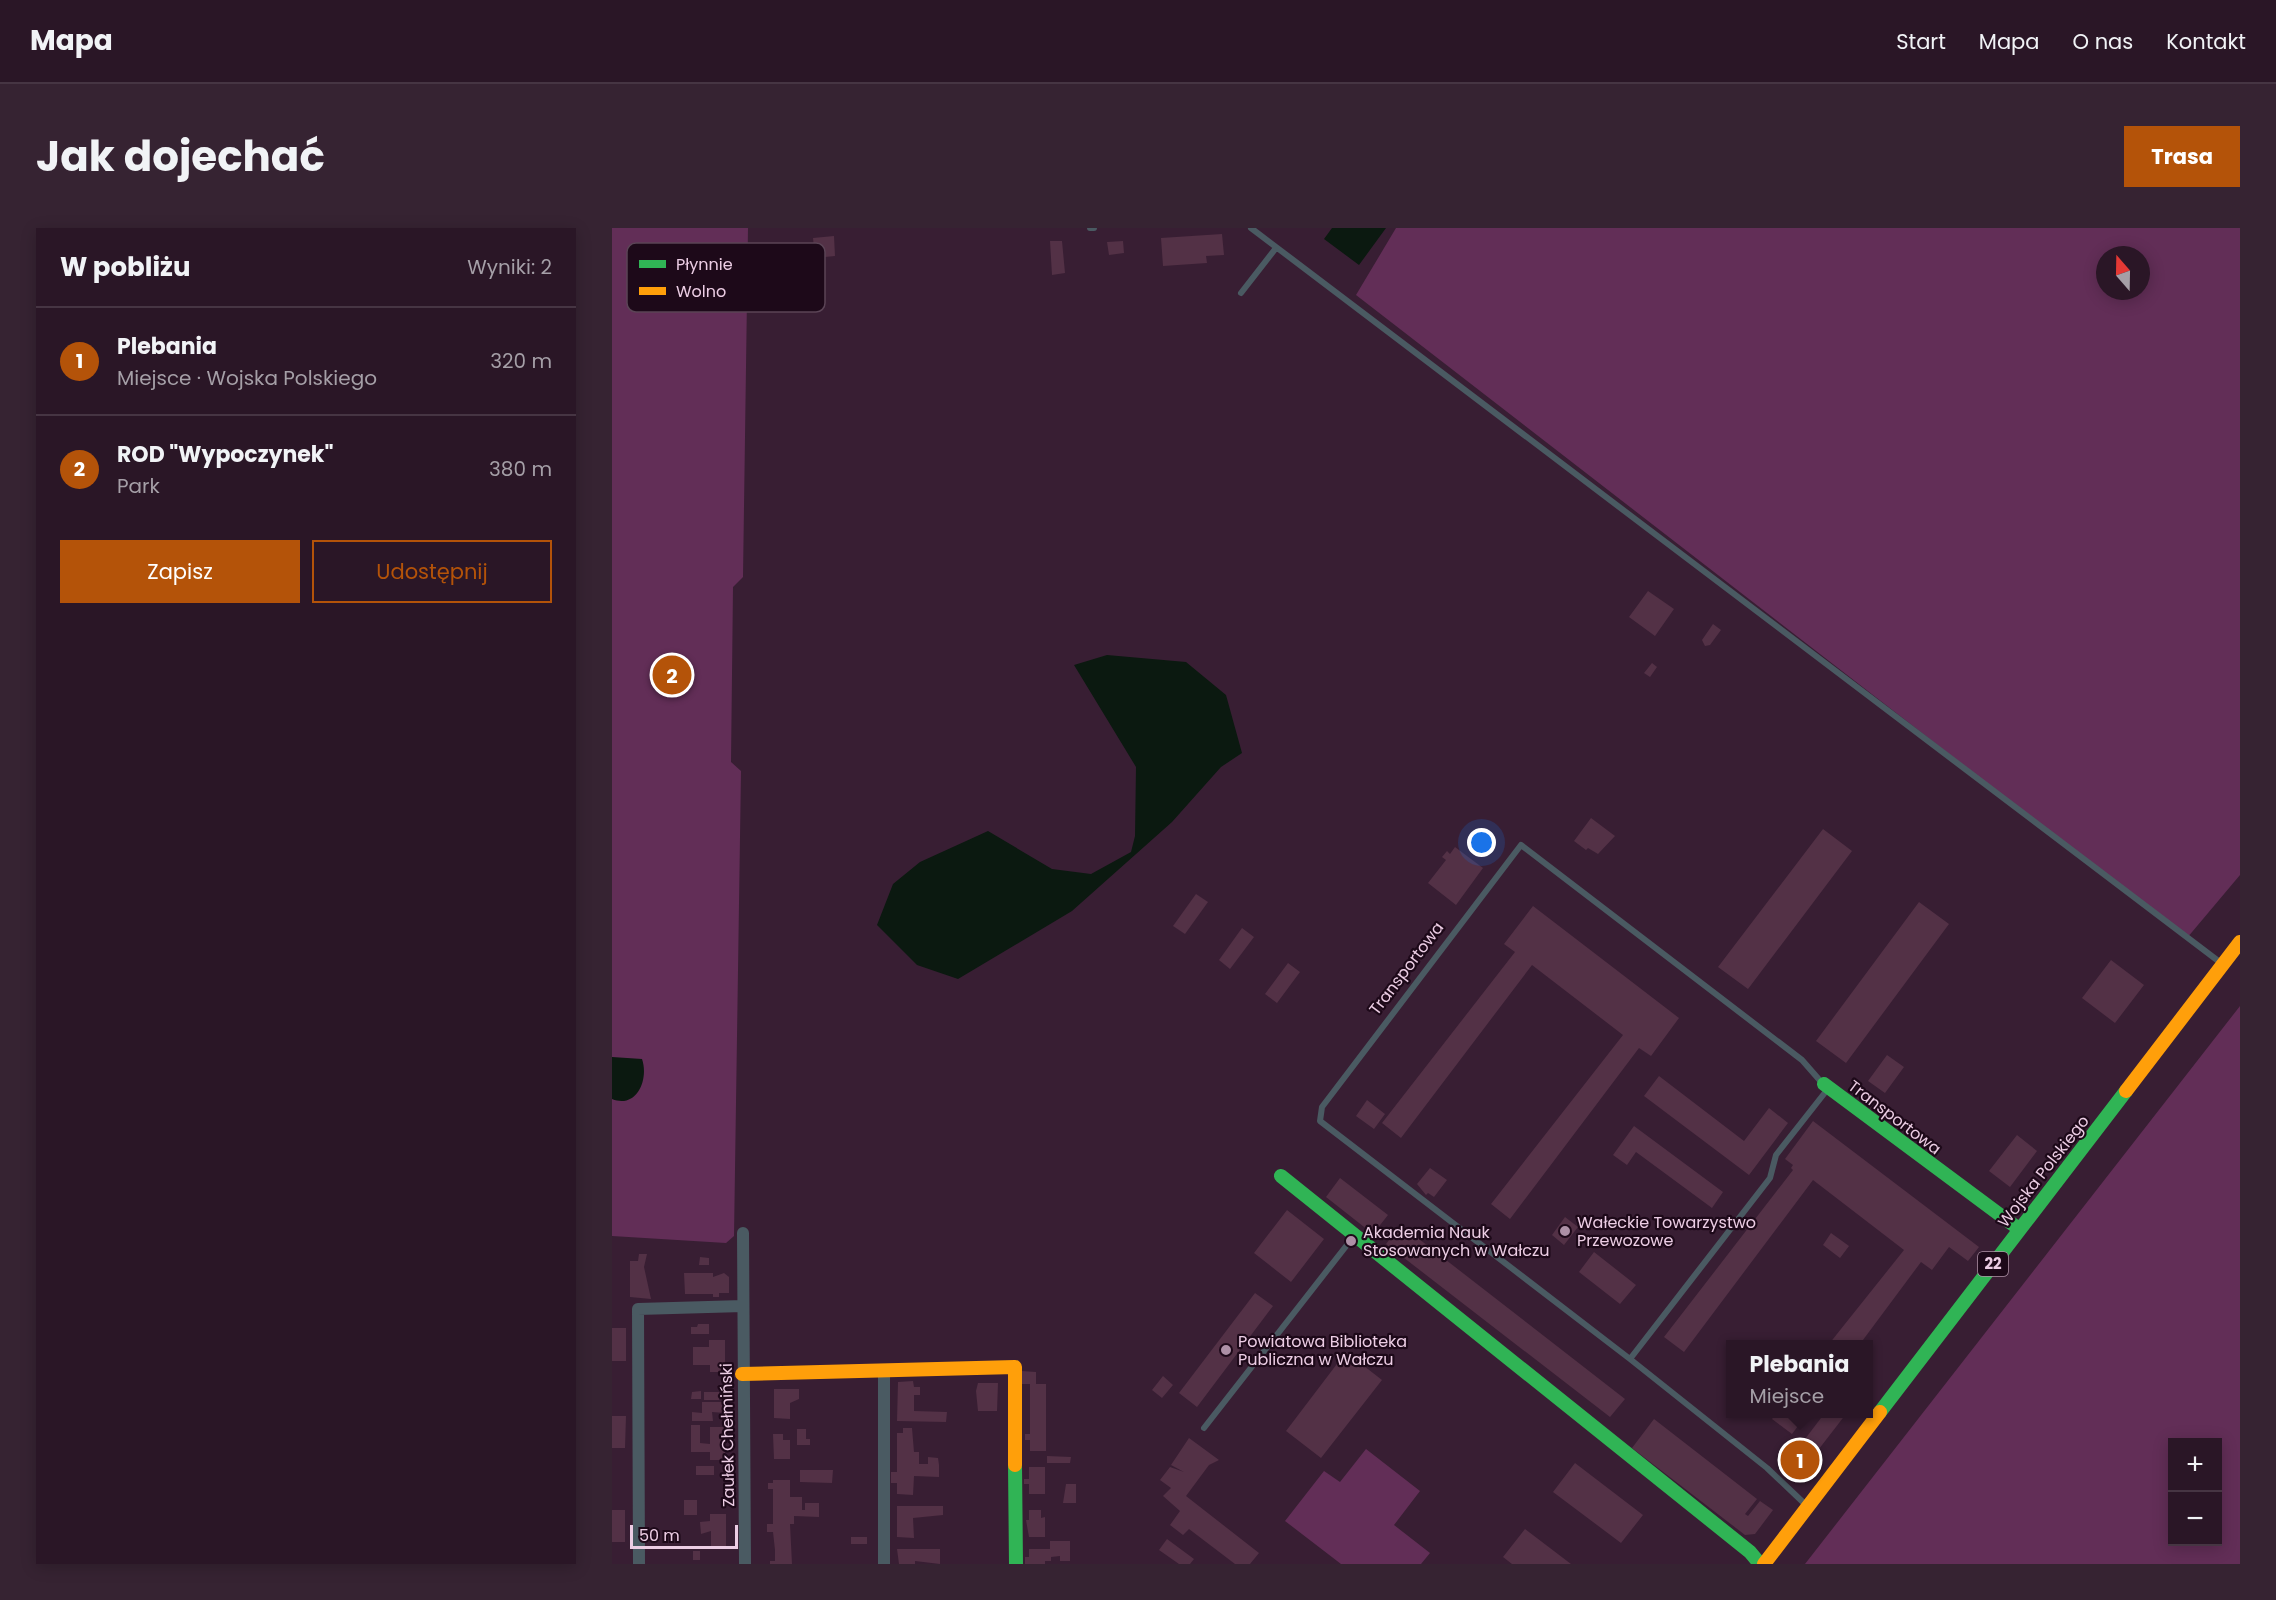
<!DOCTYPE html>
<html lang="pl">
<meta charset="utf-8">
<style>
body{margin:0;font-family:Poppins,sans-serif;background:#362332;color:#f1f3f6}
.controls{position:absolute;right:18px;bottom:18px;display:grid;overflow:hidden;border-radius:0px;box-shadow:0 3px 15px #0003}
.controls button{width:54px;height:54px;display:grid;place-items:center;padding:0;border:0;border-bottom:2px solid #463543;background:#2a1626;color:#f1f3f6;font:30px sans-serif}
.compass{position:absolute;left:1484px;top:18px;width:54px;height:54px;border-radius:50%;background:#2a1626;box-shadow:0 3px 15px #0003;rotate:340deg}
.scale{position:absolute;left:18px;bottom:15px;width:108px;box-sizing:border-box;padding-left:6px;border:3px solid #eccde4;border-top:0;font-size:16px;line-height:21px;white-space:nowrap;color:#eccde4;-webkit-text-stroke:4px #1d0919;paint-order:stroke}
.you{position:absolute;left:870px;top:615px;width:21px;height:21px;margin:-15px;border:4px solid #fff;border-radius:50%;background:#1a73e8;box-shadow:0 0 0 9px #1a73e833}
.badge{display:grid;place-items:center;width:39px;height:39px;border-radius:50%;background:#b45309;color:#fff;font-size:20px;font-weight:700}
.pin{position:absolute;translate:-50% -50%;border:3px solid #fff;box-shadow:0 2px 6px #0006}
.popup{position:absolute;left:1114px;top:1112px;width:147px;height:78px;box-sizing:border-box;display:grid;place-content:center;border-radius:0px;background:#2a1626;filter:drop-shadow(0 2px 4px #0005);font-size:20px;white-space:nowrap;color:#a59fa7}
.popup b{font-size:22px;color:#f1f3f6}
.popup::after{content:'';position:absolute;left:50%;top:100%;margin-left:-12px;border:12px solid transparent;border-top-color:#2a1626}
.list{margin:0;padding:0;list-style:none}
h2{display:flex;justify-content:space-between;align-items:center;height:78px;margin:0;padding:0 24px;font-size:26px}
h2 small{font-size:20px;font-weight:400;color:#a59fa7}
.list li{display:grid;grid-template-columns:39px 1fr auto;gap:18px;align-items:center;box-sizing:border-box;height:108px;padding:0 24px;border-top:2px solid #463543}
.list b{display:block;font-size:22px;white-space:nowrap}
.list p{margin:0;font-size:20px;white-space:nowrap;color:#a59fa7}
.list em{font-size:20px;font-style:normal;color:#a59fa7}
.actions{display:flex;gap:12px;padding:18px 24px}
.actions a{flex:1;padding:14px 0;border:2px solid #b45309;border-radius:0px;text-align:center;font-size:21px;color:#b45309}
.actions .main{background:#b45309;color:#fff}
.map{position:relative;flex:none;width:1628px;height:1336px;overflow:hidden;border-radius:0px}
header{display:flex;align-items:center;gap:36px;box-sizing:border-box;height:84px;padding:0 30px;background:#2a1626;border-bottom:2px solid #463543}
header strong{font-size:28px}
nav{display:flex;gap:33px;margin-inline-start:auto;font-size:21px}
.intro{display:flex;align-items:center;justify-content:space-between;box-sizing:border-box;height:144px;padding:0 36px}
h1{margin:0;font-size:42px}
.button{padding:15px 27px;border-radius:0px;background:#b45309;color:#fff;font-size:21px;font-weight:700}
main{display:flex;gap:36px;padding:0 36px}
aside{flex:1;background:#2a1626;border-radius:0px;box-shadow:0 3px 15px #0003}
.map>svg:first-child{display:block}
.green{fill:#622e57;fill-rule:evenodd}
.water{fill:#0b1910}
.building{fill:#533146}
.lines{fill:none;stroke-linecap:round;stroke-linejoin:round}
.lane{stroke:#4a5a62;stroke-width:6}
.street{stroke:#4a5a62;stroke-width:12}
.fast{stroke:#30b455;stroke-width:14}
.slow{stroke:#ff9f0a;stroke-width:14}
.poi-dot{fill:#ad90a6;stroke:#1d0919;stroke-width:2}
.labels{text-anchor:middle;stroke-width:4.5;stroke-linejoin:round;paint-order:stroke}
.shield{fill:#1d0919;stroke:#ae92a7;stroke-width:1.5}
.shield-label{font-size:15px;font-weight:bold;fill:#eccde4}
.street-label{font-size:16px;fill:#eccde4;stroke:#1d0919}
.poi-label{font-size:16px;fill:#eccde4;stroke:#1d0919;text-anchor:start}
.key{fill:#1d0919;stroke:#5b4456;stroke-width:1.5}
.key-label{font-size:16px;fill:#eccde4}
</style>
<header>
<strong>Mapa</strong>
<nav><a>Start</a><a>Mapa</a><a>O nas</a><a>Kontakt</a></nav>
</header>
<div class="intro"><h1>Jak dojechać</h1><a class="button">Trasa</a></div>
<main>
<aside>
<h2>W pobliżu<small>Wyniki: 2</small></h2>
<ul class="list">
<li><span class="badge">1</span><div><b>Plebania</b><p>Miejsce · Wojska Polskiego</p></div><em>320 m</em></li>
<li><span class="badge">2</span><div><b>ROD &quot;Wypoczynek&quot;</b><p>Park</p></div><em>380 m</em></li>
</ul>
<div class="actions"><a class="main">Zapisz</a><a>Udostępnij</a></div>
</aside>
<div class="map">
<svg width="1628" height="1336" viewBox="0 0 1628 1336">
<rect width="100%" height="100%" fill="#381e33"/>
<path class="green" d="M0 0H136L131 349 121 359 119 534 129 543 122 1008 114 1015 0 1008Z
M784 0H1628V647L1575 710 744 67ZM1493 27H1529V63H1493Z
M1628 777V1336H1193L1628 778ZM1606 1214V1314H1560V1214Z
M754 1221 808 1263 782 1297 818 1325 809 1336H729L673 1293 712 1243 728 1254Z"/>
<path class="water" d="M720 0H774L747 37 712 11Z
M495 427 574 434 614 467 630 525 609 539 560 594 460 683 346 751 305 737 265 697 281 656 308 634 376 603 440 641 479 646 519 624 523 608 524 539 462 437Z
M0 829 30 831C37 851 25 881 0 871Z"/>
<path class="building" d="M610 6 612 27 594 28 595 35 551 38 549 10Z
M222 8 223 28 203 30 201 10Z
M438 13H450L453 45 440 47Z
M511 13 512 25 497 27 495 14Z
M1036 363 1062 381 1043 408 1017 389Z
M1101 396 1109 402 1098 417 1093 418 1090 412Z
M1040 435 1045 439 1038 449 1032 445Z
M979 590 1003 608 986 626 976 620 974 622 962 613Z
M1211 601 1240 623 1136 761 1106 739Z
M843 619 871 640 844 677 816 655 834 632 830 629 835 623 838 626Z
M584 666 596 674 573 706 561 698Z
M1307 674 1337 696 1234 835 1204 813Z
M921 678 1067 790 1039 828 1027 820 898 991 879 976 1011 807 920 737 789 910 770 895 903 724 892 716Z
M630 700 642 709 618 741 607 732Z
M1499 732 1532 757 1503 795 1470 770Z
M676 735 688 744 665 775 653 766Z
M1275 827 1292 839 1273 865 1256 853Z
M1047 848 1132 913 1157 880 1176 895 1137 947 1032 868Z
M755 872 773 886 762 901 744 888Z
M1201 893 1367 1019 1356 1033 1337 1019 1320 1042 1309 1034 1248 1116H1217L1292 1022 1201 952 1072 1124 1052 1109 1181 942 1179 940 1181 937 1173 931Z
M1022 898 1111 964 1100 980 1024 924 1015 937 1001 927Z
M1405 907 1425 923 1398 959 1377 943Z
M818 940 835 952 822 969 816 965 814 967 805 956Z
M728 950 776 987 761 1006 714 969Z
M675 982 712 1011 679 1054 642 1025Z
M953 989 966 999 952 1017 940 1007Z
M789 997 1013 1171 998 1189 774 1016Z
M1219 1005 1237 1018 1228 1030 1211 1017Z
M982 1024 1024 1057 1008 1076 967 1044Z
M27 1026H35L32 1039 39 1071 18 1069V1033H26Z
M88 1029 97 1030V1037H87Z
M72 1045H101V1049L112 1045 117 1049V1065H107V1069H101V1066H73Z
M643 1065 661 1078 585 1179 567 1165Z
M86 1096H97V1106H79V1099H85Z
M0 1100H14V1133H0Z
M97 1112H113V1144H98V1137H81V1119H97Z
M734 1124 770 1152 709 1230 674 1203Z
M409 1143 424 1144V1156H434V1223H418V1212H413V1206H418V1156H409Z
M551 1148 561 1157 550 1170 540 1162Z
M301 1153 302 1159H308V1167H302V1183L335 1184 334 1194 285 1193 286 1154Z
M366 1155H386L385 1183H366L364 1163Z
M162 1161H187V1171L178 1175V1191L162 1190Z
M89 1163V1171H79L80 1164Z
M92 1164H107V1172H92Z
M90 1174H113V1185L100 1184 101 1193H80V1184L90 1185Z
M1164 1186H1195L1180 1206 1160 1191Z
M1212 1186H1234L1200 1230 1203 1233 1188 1252 1183 1248 1188 1241 1167 1225 1176 1213 1181 1217 1187 1212 1190 1215Z
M0 1188H14L13 1220H0Z
M1042 1191 1145 1271 1133 1286 1136 1288 1148 1273 1161 1282 1143 1306 1133 1307 1020 1220Z
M79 1197H88V1215L98 1216V1199H113V1232H98V1224H79Z
M291 1200H300L302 1224H307V1236H316V1229L326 1230 327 1237V1249L302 1248 301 1267 285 1266V1255H279V1244H285V1205H291Z
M185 1201H194V1211H198V1217H185Z
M161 1206H171V1212H178V1231H162Z
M577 1210 607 1232 597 1237 574 1268 647 1325 638 1336H623L577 1301 571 1307 558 1297 568 1283 551 1268 559 1260 548 1252 558 1239 572 1244 559 1237Z
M435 1228 459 1229 458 1235H435Z
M963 1235 1031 1287 1009 1315 941 1264Z
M84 1238H102V1247H84Z
M417 1239H433V1266H417V1256H412V1251H417Z
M188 1242H221L220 1255 188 1254Z
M161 1252H178V1269H190V1282H193V1275H207V1289L182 1288V1296H178L180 1336H158V1333H163V1322L161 1304H155V1296H161V1261H156V1255H161Z
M454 1256H464V1275H451Z
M72 1272H85V1287H72Z
M285 1278H331V1287L301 1290 302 1310 285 1309Z
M0 1282H13V1314H0Z
M417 1282H429V1290L433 1289V1309H417L414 1292H417Z
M98 1286H114V1319H99V1303L89 1306 88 1294 98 1293Z
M913 1301 959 1336H900L891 1329Z
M239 1309H255V1316H239Z
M555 1311 582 1331 578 1336H567L547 1322Z
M438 1313H458V1333H448V1328L439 1329V1333H433V1336H413V1329H417V1321H438Z
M285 1321H328V1336L303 1333V1336H287Z
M81 1323H88V1332H81Z"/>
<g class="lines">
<path class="lane" d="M478 0H482
M639 0 1609 735
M629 65 664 20
M1018 1131 1158 950 1164 927 1215 862
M592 1200 742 1008
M1194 1277 1155 1240 1018 1131 708 893 710 879 909 617 1190 832 1211 856"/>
<path class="street" d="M131 1005 133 1336
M272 1143V1336
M27 1336 26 1081 131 1078"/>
<path class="fast" d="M1212 856 1407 1001
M669 948 1138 1324 1148 1336
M1268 1184 1514 863
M403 1237 404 1336"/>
<path class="slow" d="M1514 863 1628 714
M130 1146 403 1139V1237
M1152 1336 1268 1184"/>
</g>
<g class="poi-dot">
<circle cx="953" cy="1003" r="6"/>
<circle cx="739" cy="1013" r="6"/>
<circle cx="614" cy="1122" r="6"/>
</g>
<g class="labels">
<rect class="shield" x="1366" y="1024" width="30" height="24" rx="4.5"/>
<g class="shield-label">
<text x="1381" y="1041">22</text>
</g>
<g class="street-label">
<text transform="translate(794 740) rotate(-53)" y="6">Transportowa</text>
<text transform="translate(1283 889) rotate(37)" y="6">Transportowa</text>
<text transform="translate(1431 943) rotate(-52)" y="6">Wojska Polskiego</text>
<text transform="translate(115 1207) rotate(-91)" y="6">Zaułek Chełmiński</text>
</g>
<g class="poi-label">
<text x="965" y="1000">Wałeckie Towarzystwo<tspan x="965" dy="18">Przewozowe</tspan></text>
<text x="751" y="1010">Akademia Nauk<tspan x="751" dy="18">Stosowanych w Wałczu</tspan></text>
<text x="626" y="1119">Powiatowa Biblioteka<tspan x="626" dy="18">Publiczna w Wałczu</tspan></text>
</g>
</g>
<rect x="15" y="15" width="198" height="69" rx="9" class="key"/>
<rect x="27" y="32" width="27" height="8" fill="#30b455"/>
<rect x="27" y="59" width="27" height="8" fill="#ff9f0a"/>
<g class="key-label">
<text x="64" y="42">Płynnie</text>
<text x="64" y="69">Wolno</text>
</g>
</svg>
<div class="controls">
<button>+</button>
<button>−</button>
</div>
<svg class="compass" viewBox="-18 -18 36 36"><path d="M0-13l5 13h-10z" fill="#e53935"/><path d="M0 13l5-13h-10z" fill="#a59fa7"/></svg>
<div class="scale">50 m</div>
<div class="you"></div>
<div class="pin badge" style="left:1188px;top:1232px">1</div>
<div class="popup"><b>Plebania</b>Miejsce</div>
<div class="pin badge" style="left:60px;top:447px">2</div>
</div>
</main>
